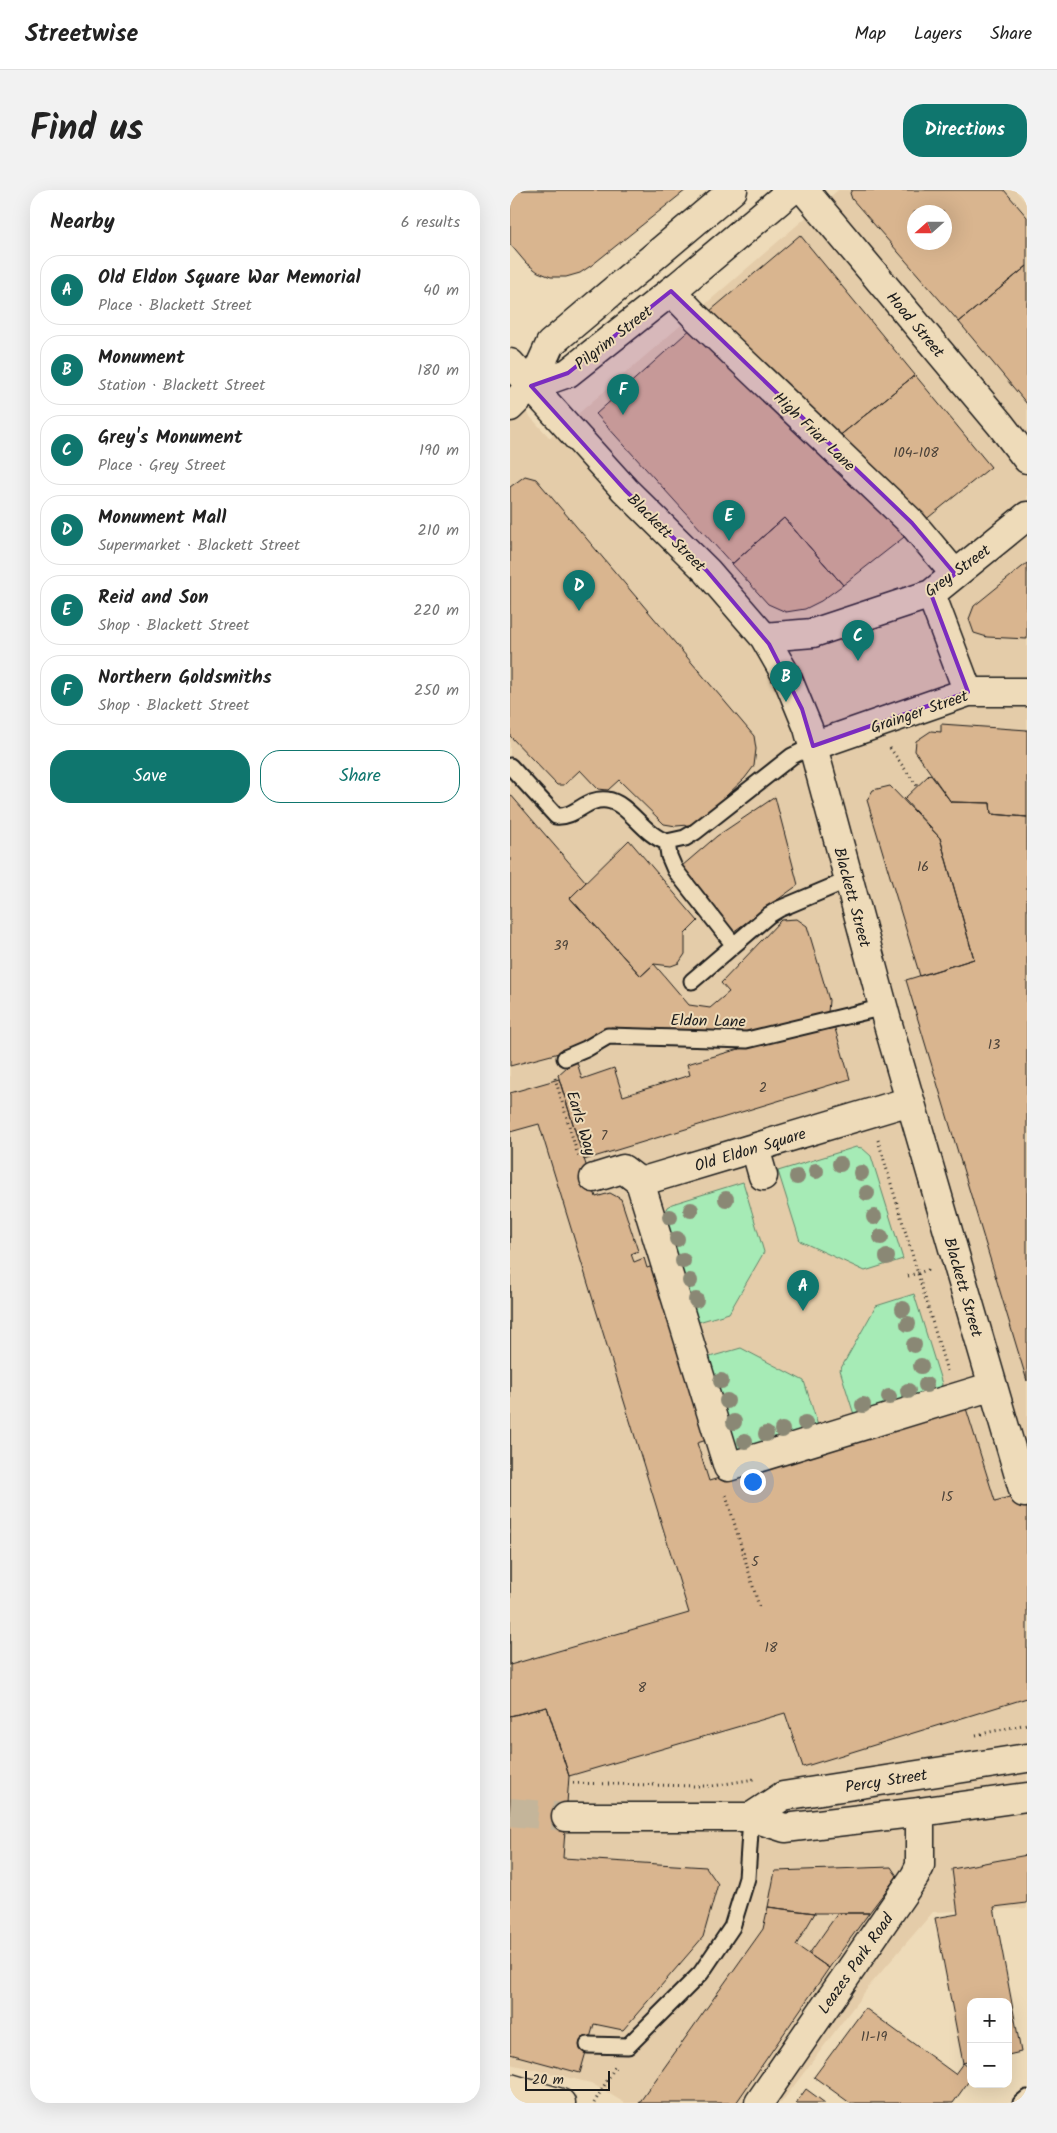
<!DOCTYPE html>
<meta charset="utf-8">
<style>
body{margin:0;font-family:Kalam,sans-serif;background:#f2f2f2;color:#222}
.controls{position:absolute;right:15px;bottom:15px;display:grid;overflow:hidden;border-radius:10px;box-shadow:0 5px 20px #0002}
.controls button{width:45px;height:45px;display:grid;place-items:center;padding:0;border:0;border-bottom:1px solid #e0e0e0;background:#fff;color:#222;font:25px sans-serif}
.compass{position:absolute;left:397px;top:15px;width:45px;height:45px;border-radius:50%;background:#fff;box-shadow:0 5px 20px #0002;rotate:249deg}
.scale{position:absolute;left:15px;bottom:12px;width:85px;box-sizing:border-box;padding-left:5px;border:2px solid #1c1c1c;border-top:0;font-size:14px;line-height:18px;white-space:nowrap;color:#1c1c1c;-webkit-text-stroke:4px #eedbb9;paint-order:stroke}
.you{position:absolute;left:242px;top:1291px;width:18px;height:18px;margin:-12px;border:4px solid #fff;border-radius:50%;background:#1a73e8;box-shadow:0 0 0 8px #1a73e833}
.badge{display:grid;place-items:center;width:32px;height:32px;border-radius:50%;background:#0f766e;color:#fff;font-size:16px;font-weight:700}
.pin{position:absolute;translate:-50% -41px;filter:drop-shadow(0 1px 2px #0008)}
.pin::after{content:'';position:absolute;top:26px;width:18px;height:15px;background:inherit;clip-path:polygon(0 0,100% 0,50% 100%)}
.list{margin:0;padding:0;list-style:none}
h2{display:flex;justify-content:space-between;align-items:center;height:65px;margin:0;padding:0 20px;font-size:21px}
h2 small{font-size:16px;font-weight:400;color:#767676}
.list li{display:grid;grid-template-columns:32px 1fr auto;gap:15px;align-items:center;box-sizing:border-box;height:70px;margin:0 10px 10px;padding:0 10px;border:1px solid #e0e0e0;border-radius:20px}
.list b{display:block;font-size:19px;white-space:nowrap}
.list p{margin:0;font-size:16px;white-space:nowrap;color:#767676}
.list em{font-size:16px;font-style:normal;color:#767676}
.actions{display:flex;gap:10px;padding:15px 20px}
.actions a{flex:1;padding:11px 0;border:1px solid #0f766e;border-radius:20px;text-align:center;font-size:18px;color:#0f766e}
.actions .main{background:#0f766e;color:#fff}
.map{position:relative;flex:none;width:517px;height:1913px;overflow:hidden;border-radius:20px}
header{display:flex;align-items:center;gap:30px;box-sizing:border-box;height:70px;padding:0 25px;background:#fff;border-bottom:1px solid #e0e0e0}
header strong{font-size:24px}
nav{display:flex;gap:28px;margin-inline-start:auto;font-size:18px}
.intro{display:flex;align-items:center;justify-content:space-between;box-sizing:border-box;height:120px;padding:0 30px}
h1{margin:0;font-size:35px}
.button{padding:12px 22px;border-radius:20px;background:#0f766e;color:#fff;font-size:18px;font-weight:700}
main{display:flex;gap:30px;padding:0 30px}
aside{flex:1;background:#fff;border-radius:20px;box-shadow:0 5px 20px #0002}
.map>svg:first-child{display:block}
.built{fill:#e4cca9;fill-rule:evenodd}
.green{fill:#a6ebb6;stroke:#618469}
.building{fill:#d9b58f;stroke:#1c1c1c;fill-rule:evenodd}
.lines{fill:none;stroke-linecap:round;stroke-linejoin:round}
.secondary-tunnel{stroke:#c4b59a;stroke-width:28;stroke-dasharray:28 14;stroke-linecap:butt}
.lane-casing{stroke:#1c1c1c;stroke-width:19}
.street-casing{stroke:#1c1c1c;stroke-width:31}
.secondary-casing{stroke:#1c1c1c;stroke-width:31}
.path{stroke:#1c1c1c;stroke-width:3;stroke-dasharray:1 4;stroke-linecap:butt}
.lane{stroke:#eedbb9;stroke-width:15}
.street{stroke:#eedbb9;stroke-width:28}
.secondary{stroke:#eedbb9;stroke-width:28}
.tree{fill:#8a8874}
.marked{fill:#7b2cbf;fill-opacity:0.2;stroke:#7b2cbf;stroke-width:4;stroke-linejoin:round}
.labels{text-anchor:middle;stroke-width:4;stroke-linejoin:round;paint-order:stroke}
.number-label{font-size:14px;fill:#4b4239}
.street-label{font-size:16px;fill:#1c1c1c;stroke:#eedbb9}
</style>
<header>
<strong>Streetwise</strong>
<nav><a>Map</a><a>Layers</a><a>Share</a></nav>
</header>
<div class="intro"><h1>Find us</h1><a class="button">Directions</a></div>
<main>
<aside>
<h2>Nearby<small>6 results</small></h2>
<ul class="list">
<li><span class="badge">A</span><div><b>Old Eldon Square War Memorial</b><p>Place · Blackett Street</p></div><em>40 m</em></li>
<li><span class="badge">B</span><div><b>Monument</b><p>Station · Blackett Street</p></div><em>180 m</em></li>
<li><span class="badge">C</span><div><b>Grey's Monument</b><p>Place · Grey Street</p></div><em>190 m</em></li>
<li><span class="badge">D</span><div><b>Monument Mall</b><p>Supermarket · Blackett Street</p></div><em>210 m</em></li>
<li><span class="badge">E</span><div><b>Reid and Son</b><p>Shop · Blackett Street</p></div><em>220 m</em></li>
<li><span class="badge">F</span><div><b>Northern Goldsmiths</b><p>Shop · Blackett Street</p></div><em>250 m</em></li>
</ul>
<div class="actions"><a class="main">Save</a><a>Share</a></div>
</aside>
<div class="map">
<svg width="517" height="1913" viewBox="0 0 517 1913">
<rect width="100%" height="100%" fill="#eedbb9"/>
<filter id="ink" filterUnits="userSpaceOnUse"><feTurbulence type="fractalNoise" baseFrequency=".02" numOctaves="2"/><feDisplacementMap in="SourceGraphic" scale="10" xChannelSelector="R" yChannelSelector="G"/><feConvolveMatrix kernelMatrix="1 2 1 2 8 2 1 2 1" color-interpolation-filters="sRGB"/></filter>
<g filter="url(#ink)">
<path class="built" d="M328 0H505L517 14V1718L423 1722 360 1795 271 1913H115L81 1893 0 1874V205L40 248ZM404 22H434V52H404Z"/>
<path class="green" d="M346 957 352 958 361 966 393 1069 355 1081 290 1051 268 981Z
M233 992 254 1062 219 1123 185 1133 154 1024 157 1017 162 1014Z
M404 1104 432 1194 431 1199 346 1231 330 1180 366 1116Z
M231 1158 294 1191 310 1242 227 1268 196 1168Z"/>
<path class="building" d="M0 0H176L82 75 70 83 56 87H41L28 82 16 73 0 54Z
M342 0H494L517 27V76L449 132 342 9 340 3ZM404 22H434V52H404Z
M290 45 405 185 328 247 200 121Z
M517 76V214L449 132Z
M184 136 398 344 333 395 274 328 222 374 86 224Z
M405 185 481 277 414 331 328 247Z
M15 286 26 289 244 546 246 559 244 576 235 588 193 628 179 635 166 636 154 634 109 590 98 600 88 599 70 580 54 595H47L0 546V297Z
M274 328 333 395 311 411 295 419 276 422 258 414 222 374Z
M517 373V449L477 447 464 443 459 429 464 416Z
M431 534 517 540V627L481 624 480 613 441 612 405 561 406 551 421 541 431 542Z
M420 584 441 612 480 613 481 624 517 627V1191L396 790 464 769 430 648 394 609Z
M380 596 430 648 464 769 410 786 357 610 363 600Z
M0 604 76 692 60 708 131 786 144 774 179 815 200 818 219 802 211 793 271 730 287 729 297 736 319 810 318 823 240 846 101 837 75 856 0 876Z
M265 607 288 695 223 742 172 676 207 646Z
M119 650 188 731 175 744V764L169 773 161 776 144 774 131 786 60 708Z
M323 832 340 889 74 970 48 885 66 869 72 889 104 878 113 906 180 885 177 874Z
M49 889 86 1007 100 1003 111 1009 128 1061 121 1064 124 1072 134 1068 137 1078 146 1075 197 1250 187 1253 199 1291 455 1215 485 1311 517 1302V1508L293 1577 275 1523 59 1586 37 1517 0 1526V903Z
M29 934 179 1423 0 1475V942Z
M37 1517 59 1586 53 1668 196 1677 208 1694 193 1747 113 1840 84 1834 70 1883 0 1864V1526Z
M517 1665V1713L484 1717 511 1862 498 1865V1812H461V1871L453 1873 425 1728 448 1724 442 1679Z
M381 1677 387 1686 359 1723H305L258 1717 265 1681Z
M258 1717 305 1723 286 1755 319 1778 226 1913H129L253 1739Z
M328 1723H359L319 1778 299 1764Z
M355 1818 445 1884 453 1873 461 1879V1888L443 1913H340L304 1887Z
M296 1899 315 1913H286Z"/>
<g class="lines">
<path class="secondary-tunnel" d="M0 1622 56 1627"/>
<defs>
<path id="lane" d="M0 576 46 626C66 628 76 607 97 610 119 613 133 645 157 652L175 648 185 642 282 566 303 556
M157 652 159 666 165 680 223 754
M182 791 259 725 269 719 338 690
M55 868 76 859 98 846 237 850 374 817
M78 1855 118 1856 191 1783 222 1737 237 1688 241 1627
M511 1913 517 1908"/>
<path id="street" d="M294 0 490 234 517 269
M161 101 187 128 402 333 445 384
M0 173 115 300 197 381 254 447 277 487 298 538 377 831 514 1303
M21 196 58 183 169 95 282 0
M0 217 21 196 40 154 223 0
M421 404 458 502
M254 447 303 443 421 404 517 326
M303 556 458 502H517
M245 958 253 986
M84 988 113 979 130 992 400 911
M130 992 218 1277 483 1196
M0 1898 51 1913
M249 1913 405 1686 410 1676V1622"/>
<path id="secondary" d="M56 1627H241L275 1638 410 1622 517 1607
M241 1627 273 1606 517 1568"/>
</defs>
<use href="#lane" class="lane-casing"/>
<use href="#street" class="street-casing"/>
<use href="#secondary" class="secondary-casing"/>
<path class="path" d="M380 558 407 596
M45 888 68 966
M368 950 437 1181
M398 1086 421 1079
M216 1305 250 1420
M466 1545 517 1534
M58 1593 185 1596H203L244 1589
M84 1913 105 1877"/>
<use href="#lane" class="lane"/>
<use href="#street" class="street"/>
<use href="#secondary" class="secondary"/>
</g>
<g class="tree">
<circle cx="330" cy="974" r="8"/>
<circle cx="306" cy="981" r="8"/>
<circle cx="351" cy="983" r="8"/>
<circle cx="287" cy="987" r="8"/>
<circle cx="357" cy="1003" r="8"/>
<circle cx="216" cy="1009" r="8"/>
<circle cx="181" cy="1020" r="8"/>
<circle cx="160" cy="1027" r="8"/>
<circle cx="364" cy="1027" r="8"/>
<circle cx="371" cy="1047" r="8"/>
<circle cx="167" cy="1049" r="8"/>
<circle cx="377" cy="1067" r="8"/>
<circle cx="173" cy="1071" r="8"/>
<circle cx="180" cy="1091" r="8"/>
<circle cx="186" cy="1110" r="8"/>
<circle cx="393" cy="1119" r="8"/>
<circle cx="398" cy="1134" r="8"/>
<circle cx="404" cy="1155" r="8"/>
<circle cx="411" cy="1176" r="8"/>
<circle cx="211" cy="1191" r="8"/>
<circle cx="416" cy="1195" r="8"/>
<circle cx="398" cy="1201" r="8"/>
<circle cx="379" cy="1207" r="8"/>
<circle cx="217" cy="1211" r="8"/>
<circle cx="353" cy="1215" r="8"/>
<circle cx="224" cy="1232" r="8"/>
<circle cx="295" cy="1233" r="8"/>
<circle cx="272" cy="1240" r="8"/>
<circle cx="256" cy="1244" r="8"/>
<circle cx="235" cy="1251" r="8"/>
</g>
</g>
<path class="marked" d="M161 101 402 333 445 384 421 404 458 502 303 556 292 519 259 454 197 381 115 300 21 196 58 183Z"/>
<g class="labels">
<g class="number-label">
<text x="406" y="267">104-108</text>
<text x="413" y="681">16</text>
<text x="51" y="760">39</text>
<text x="484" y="859">13</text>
<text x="253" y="902">2</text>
<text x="94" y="950">7</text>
<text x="437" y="1311">15</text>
<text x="245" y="1376">5</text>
<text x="261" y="1462">18</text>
<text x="132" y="1502">8</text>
<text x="364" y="1851">11-19</text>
</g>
<g class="street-label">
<text transform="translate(406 134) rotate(50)" y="6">Hood Street</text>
<text transform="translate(103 147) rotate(-38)" y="6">Pilgrim Street</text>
<text transform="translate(305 241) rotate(44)" y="6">High Friar Lane</text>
<text transform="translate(157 342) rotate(45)" y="6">Blackett Street</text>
<text transform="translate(447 380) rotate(-36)" y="6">Grey Street</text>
<text transform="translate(409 521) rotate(-19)" y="6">Grainger Street</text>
<text transform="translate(343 707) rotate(75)" y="6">Blackett Street</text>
<text transform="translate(198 830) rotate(1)" y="6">Eldon Lane</text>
<text transform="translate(72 933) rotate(73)" y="6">Earls Way</text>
<text transform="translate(240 959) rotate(-17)" y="6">Old Eldon Square</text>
<text transform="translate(454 1097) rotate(74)" y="6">Blackett Street</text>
<text transform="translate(376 1590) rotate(-9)" y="6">Percy Street</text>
<text transform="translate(345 1773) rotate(-55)" y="6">Leazes Park Road</text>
</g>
</g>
</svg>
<div class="controls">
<button>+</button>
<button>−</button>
</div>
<svg class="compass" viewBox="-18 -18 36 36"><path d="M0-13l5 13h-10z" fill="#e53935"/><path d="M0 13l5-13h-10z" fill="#767676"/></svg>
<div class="scale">20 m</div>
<div class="you"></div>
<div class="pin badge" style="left:293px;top:1121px">A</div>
<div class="pin badge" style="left:276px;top:512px">B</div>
<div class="pin badge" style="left:348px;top:471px">C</div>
<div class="pin badge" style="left:69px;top:421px">D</div>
<div class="pin badge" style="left:219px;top:351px">E</div>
<div class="pin badge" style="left:113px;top:225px">F</div>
</div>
</main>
